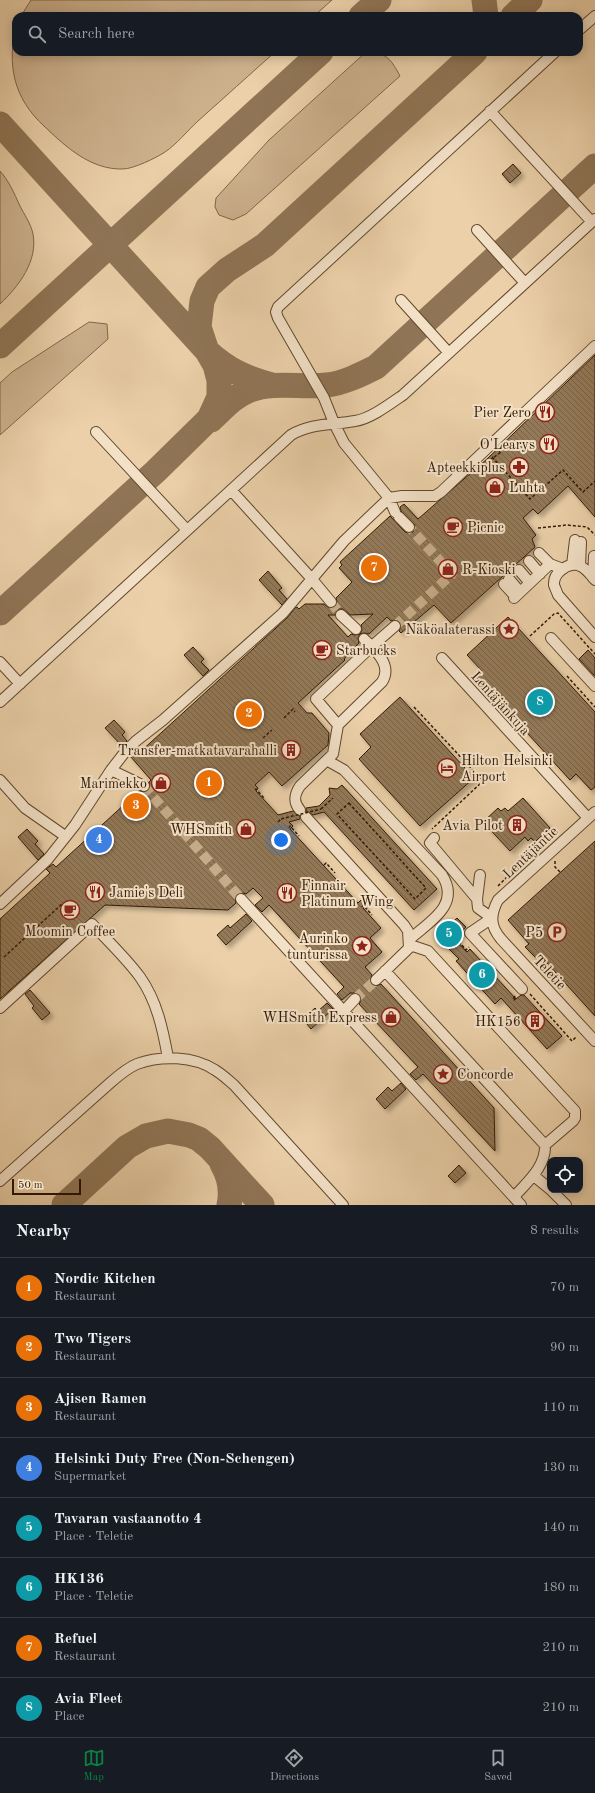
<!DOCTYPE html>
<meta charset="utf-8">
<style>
body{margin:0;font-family:"Old Standard TT",serif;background:#20242c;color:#f1f3f6}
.controls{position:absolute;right:12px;bottom:12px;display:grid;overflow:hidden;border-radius:8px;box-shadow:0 2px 10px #0003}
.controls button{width:36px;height:36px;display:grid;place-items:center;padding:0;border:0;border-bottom:1px solid #363941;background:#171b24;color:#f1f3f6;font:20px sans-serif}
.scale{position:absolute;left:12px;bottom:10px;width:69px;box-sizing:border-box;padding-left:4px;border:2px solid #331a03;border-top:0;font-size:11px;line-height:14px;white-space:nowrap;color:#331a03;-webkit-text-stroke:3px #f2e0c7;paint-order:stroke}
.you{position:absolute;left:281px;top:840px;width:14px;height:14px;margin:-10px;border:3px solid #fff;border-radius:50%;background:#1a73e8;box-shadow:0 0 0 6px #1a73e833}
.badge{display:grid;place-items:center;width:26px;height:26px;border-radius:50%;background:#0b8043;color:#fff;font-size:13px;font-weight:700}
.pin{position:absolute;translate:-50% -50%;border:2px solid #fff;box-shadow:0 1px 4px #0006}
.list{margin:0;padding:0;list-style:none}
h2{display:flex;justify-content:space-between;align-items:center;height:52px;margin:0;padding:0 16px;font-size:17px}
h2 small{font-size:13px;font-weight:400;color:#9ea1a6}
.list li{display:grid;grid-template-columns:26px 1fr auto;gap:12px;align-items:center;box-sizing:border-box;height:60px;padding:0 16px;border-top:1px solid #363941}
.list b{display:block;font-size:15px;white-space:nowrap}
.list p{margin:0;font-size:13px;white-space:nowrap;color:#9ea1a6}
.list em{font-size:13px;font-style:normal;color:#9ea1a6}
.icon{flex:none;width:22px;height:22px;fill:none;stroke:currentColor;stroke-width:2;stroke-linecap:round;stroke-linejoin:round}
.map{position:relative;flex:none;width:595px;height:1205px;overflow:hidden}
.search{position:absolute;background:#171b24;box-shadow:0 2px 10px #0003;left:12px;right:12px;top:12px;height:44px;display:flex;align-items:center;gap:10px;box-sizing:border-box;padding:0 14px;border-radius:12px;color:#9ea1a6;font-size:15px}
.sheet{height:532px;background:#171b24}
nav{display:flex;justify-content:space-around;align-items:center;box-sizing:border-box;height:56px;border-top:1px solid #363941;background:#171b24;font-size:11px;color:#9ea1a6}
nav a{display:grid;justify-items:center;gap:2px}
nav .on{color:#0b8043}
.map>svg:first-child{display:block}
.grass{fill:#ccb18d;stroke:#806648}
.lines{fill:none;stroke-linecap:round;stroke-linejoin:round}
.taxiway{stroke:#8f7556;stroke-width:25}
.building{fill:url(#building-back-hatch);stroke:#331a03;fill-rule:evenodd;filter:url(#shadow)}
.minor-tunnel{stroke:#c6ac88;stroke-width:10;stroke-dasharray:10 5;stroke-linecap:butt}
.minor-casing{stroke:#61482c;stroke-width:12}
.path{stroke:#331a03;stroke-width:1.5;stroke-dasharray:3 2;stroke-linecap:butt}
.minor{stroke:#f2e0c7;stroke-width:10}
.path-bridge{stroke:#331a03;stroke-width:1.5;stroke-dasharray:3 2;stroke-linecap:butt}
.labels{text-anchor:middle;stroke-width:4;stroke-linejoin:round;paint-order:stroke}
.poi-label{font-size:14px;fill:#331a03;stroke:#f2e0c7;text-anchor:end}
.street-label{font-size:14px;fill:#331a03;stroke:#f2e0c7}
</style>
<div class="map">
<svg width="595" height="1205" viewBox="0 0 595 1205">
<defs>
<pattern id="building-back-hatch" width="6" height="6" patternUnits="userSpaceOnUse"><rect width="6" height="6" fill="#937959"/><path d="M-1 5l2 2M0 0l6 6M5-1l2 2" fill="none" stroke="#796247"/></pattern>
<filter id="shadow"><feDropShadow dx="3.5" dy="3.5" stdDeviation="2" flood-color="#0004"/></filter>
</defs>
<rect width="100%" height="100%" fill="#ebd0a9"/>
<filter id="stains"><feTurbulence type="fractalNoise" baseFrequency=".005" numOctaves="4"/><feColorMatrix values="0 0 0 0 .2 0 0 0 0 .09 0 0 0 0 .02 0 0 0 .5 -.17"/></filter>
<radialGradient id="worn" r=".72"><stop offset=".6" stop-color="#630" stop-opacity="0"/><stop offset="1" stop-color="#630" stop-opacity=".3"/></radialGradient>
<path class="grass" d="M31 0H332L314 16H21Z
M16 25V52H275C249 75 224 98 198 121 187 131 177 144 165 152 156 158 133 169 123 169 91 170 66 147 45 127 13 98 7 65 16 25Z
M366 52C386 52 391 59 400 76L246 214 233 220 219 215 215 207 216 198 269 140Z
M0 171C9 181 14 193 20 206 24 214 31 224 33 234 38 261 19 286 0 304Z
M89 322 107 324 108 339 0 435V383L12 372Z"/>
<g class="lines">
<path class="taxiway" d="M484 0 486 16
M361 16 379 0
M513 16 530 0
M0 124 207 351C228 370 245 378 272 385
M0 346 321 52
M211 420C223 409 234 396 250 390 274 381 302 388 327 385 344 383 360 375 376 367L595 166
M0 613 156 471 209 419 219 397V380L215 365 207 351 199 327 202 301 208 287 227 270 265 245 475 52
M222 1164C229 1176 232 1191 229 1205
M64 1205 127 1147 146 1136 168 1131 189 1135 199 1139 210 1148 262 1205"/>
</g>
<path class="building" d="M513 164 521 173 510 183 502 174Z
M595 355V517L568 486 538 514 533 509 523 518 536 535 532 539 535 547 451 623 434 605 401 633 399 631 401 625 400 621 394 620 391 621 387 617 369 634 365 633 360 634 358 638 359 643 344 659 345 660 298 703 307 713H312L329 733 328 745 282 786 269 772 255 785 258 788 256 791 278 815 293 811 300 816V819L289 822 293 826 290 829 358 903 361 900 366 905 363 908 381 928 370 938 382 952 365 967 372 975 370 982 375 986 381 984 494 1108 495 1151 423 1074 416 1080 410 1074 418 1067 359 1004 361 1000 360 995 356 993H350L342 1000 337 994 344 987 269 905 262 912 255 905 263 898 253 888 246 894 243 893 237 894 235 897 236 903 228 910 105 905 0 999V919L50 873 46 869 53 864 56 867 139 791 145 792 150 789 149 782 151 780 130 756 136 750 139 753 287 618 295 608 297 607 299 609 305 604H324L329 608 335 607 337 601 336 598 352 582 339 568 342 565 340 562 390 516 405 532 408 533 413 532 415 525 401 511 400 507 404 504 418 519 487 459ZM339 609H343L350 615 373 614 361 625 362 630 360 634 355 635 351 634 348 637 328 615H335Z
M268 571 282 588 279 590 287 599 282 605 259 580Z
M508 617 595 712V787L591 790 576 774 570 780 476 677 482 671 467 655Z
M193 647 204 659 201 662 209 670 203 676 184 655Z
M588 650 595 658V676L579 659Z
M400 697 474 778 420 826 359 759 371 747 360 734Z
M114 720 125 732 122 735 127 741 122 746 105 728Z
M342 785 437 889 414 910 324 812 313 815 306 811V808L319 806 330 795 329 788 337 789Z
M523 798 550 828 535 842 531 838 528 841 525 837 510 851 483 822 498 808 501 811 505 808 508 811Z
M27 829 38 841 35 844 44 854 38 860 18 837Z
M595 841V1016L547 963 544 966 525 947 529 944 508 920Z
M246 914 252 921 226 945 217 935 228 925 230 928Z
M457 918 466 927 454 938 467 952 470 949 516 999 521 995H524L562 1036 547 1049 501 998 495 1004 456 961 459 959 437 937Z
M30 990 50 1013 42 1020 32 1008 34 1006 25 994Z
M327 1003 333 1009 311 1029 303 1019 315 1008 318 1011Z
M401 1083 406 1089 385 1109 376 1099 388 1087 392 1091Z
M459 1165 466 1173 455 1183 448 1176Z"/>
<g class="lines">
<path class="minor-tunnel" d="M331 602 341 615
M395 626 452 574 409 527
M144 786 241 899
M355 999 376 980"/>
<defs>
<path id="minor" d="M579 30 595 16
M490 111 592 222
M477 230 525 283
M401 300 449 353
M96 432 187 530
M231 490 311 578 331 602
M395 512 389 498 344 443 334 423 324 398 278 318 276 312 278 307 555 52
M399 517 409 527
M539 553 550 564
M529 561 540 574
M572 565 575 540
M580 566 581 542
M519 570 530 583
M593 578 594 556
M509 579 520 592
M595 580C591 575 585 567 578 565 567 563 553 573 554 585 555 588 557 592 558 595L595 637
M504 584 515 596
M514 598 550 564 563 569
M341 615 356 629
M551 638 595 686
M442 658 588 818
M0 662 20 684
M0 702 291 435C311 423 333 425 355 421 370 419 390 404 403 395L595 219
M338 725 316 699 371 647 395 626
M328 761 344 770 442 875C461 905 430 921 410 939
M0 780 25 808 65 836
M144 786 111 770 125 752 136 741 163 720 283 613 344 541 389 498 402 496H435L441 492 595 346
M300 810C293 802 294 795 300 786L333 754 338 725 382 682C393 665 375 650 364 639
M595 812 498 900C490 915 490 926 501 939L595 1041
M306 817 404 925 408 931 409 948 376 980
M434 838 430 843 477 899
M480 875 477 899 478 908 492 918
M241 899 521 1205
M0 904 48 859 75 825 111 770
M492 918 470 933 522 989
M410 945 428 951 575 1111V1118L573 1121 545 1145
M385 971 545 1145C546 1167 527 1182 514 1197
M0 1008 92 924C108 941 126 958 140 977 157 1001 163 1030 168 1058
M343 1012 355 999
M534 1176 550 1189
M0 1181 110 1083C118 1076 127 1068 137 1064 161 1055 194 1056 215 1070 222 1074 228 1080 234 1085L343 1205
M551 1190 566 1205"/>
</defs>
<use href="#minor" class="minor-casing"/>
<path class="path" d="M492 457 530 499 563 470 583 492 595 481
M490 460 501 452 499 451
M538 528 567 525 587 527 595 535
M530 636 554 614 558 613 595 654
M567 676 595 707
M414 707 483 781 432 829
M284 718 293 709 295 712
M263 738 272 730
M244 752 245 754 255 744
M255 790 256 789 264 798
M349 803 426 888 415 899 337 814Z
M321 809 333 798
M278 822 281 819
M289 828 290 826 299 836
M543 835 548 841
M555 861V867L560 872
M324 865 326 863 335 873
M498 886 528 856 539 849
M362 907 363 905 372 915
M460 934 456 938 466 950 469 947
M4 957 62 904
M530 994 572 1041 577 1036
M515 996 513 999 514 1000 517 997"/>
<use href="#minor" class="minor"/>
<path class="path-bridge" d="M281 819 321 809"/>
</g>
<defs>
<symbol id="restaurant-ring" viewBox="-11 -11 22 22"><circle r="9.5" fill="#f2e0c7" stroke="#8f2418" stroke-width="1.5"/><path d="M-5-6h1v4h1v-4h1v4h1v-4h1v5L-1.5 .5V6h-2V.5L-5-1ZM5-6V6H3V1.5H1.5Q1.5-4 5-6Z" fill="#8f2418"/></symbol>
<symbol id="pharmacy-ring" viewBox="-11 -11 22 22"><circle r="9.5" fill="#f2e0c7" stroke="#8f2418" stroke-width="1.5"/><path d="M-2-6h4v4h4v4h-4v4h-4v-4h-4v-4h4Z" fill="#8f2418"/></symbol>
<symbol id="shop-ring" viewBox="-11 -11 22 22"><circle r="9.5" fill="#f2e0c7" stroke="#8f2418" stroke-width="1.5"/><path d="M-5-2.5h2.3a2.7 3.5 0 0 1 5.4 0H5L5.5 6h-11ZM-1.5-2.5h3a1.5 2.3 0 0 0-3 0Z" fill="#8f2418"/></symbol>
<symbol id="cafe-ring" viewBox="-11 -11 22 22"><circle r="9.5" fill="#f2e0c7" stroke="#8f2418" stroke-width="1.5"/><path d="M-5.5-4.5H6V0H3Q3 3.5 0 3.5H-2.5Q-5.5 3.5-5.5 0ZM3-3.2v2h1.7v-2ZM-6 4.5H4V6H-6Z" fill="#8f2418"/></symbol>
<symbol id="sight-ring" viewBox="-11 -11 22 22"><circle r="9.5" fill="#f2e0c7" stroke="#8f2418" stroke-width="1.5"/><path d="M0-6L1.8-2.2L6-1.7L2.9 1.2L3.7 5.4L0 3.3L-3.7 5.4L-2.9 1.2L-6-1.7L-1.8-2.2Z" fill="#8f2418"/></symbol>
<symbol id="building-ring" viewBox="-11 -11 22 22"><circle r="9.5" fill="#f2e0c7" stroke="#8f2418" stroke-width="1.5"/><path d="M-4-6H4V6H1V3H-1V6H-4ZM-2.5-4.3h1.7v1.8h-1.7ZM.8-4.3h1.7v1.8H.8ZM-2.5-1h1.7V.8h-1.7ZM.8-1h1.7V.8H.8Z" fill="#8f2418"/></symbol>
<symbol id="hotel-ring" viewBox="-11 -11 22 22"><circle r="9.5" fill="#f2e0c7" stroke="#8f2418" stroke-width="1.5"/><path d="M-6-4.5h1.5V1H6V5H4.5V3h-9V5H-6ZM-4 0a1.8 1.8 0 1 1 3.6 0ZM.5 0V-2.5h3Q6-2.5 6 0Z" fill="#8f2418"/></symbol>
<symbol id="parking-ring" viewBox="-11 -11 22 22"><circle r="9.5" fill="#f2e0c7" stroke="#8f2418" stroke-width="1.5"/><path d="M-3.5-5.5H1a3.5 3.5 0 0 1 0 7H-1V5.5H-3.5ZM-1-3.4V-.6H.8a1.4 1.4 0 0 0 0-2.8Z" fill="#8f2418"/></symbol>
</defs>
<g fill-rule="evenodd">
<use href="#restaurant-ring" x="534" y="401" width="22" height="22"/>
<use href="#restaurant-ring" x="538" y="433" width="22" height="22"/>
<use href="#pharmacy-ring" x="508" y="456" width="22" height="22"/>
<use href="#shop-ring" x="484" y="476" width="22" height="22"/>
<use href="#cafe-ring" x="442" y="516" width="22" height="22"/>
<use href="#shop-ring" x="437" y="558" width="22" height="22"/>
<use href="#sight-ring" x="498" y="618" width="22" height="22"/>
<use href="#cafe-ring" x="311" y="639" width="22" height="22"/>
<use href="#building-ring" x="280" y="739" width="22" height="22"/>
<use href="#hotel-ring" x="436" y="757" width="22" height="22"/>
<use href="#shop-ring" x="150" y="772" width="22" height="22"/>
<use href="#building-ring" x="506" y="814" width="22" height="22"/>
<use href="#shop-ring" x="235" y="818" width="22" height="22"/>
<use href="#restaurant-ring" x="84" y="881" width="22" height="22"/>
<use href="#restaurant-ring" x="276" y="882" width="22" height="22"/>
<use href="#cafe-ring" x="59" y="899" width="22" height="22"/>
<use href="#parking-ring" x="546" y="921" width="22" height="22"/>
<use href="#sight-ring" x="351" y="935" width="22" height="22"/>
<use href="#shop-ring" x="380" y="1006" width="22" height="22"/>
<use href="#building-ring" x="524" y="1010" width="22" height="22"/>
<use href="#sight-ring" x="432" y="1063" width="22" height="22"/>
</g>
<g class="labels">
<g class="poi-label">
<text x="531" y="417">Pier Zero</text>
<text x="535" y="449">O'Learys</text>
<text x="505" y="472">Apteekkiplus</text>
<text x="509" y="492" text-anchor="start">Luhta</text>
<text x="467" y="532" text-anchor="start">Picnic</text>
<text x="462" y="574" text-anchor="start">R-Kioski</text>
<text x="495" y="634">Näköalaterassi</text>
<text x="336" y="655" text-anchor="start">Starbucks</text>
<text x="277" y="755">Transfer-matkatavarahalli</text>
<text x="461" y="765" text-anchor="start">Hilton Helsinki<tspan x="461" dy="16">Airport</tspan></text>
<text x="147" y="788">Marimekko</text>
<text x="503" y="830">Avia Pilot</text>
<text x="232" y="834">WHSmith</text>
<text x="301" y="890" text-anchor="start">Finnair<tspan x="301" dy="16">Platinum Wing</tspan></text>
<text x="109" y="897" text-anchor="start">Jamie's Deli</text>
<text x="70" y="936" text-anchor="middle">Moomin Coffee</text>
<text x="543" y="937">P5</text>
<text x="348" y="943">Aurinko<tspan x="348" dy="16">tunturissa</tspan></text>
<text x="377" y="1022">WHSmith Express</text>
<text x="521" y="1026">HK156</text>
<text x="457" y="1079" text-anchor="start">Concorde</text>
</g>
<g class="street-label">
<text transform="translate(501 703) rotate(48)" y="5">Lentäjänkuja</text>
<text transform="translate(530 852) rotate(-43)" y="5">Lentäjäntie</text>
<text transform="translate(550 972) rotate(47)" y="5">Teletie</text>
</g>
</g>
<rect width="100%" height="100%" filter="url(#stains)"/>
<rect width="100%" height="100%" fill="url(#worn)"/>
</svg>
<div class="controls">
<button><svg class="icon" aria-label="locate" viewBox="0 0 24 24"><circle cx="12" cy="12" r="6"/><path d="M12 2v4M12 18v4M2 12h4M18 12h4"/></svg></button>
</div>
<div class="scale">50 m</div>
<div class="you"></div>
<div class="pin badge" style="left:209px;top:783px;background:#e8710a">1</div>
<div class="pin badge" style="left:249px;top:714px;background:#e8710a">2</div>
<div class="pin badge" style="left:136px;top:806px;background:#e8710a">3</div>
<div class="pin badge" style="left:99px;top:840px;background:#3f7fe0">4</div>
<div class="pin badge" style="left:449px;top:934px;background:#0f9aa8">5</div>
<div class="pin badge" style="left:482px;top:975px;background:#0f9aa8">6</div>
<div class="pin badge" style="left:374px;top:568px;background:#e8710a">7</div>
<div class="pin badge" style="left:540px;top:702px;background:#0f9aa8">8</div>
<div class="search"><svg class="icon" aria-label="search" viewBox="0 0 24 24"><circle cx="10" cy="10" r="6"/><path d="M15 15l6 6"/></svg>Search here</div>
</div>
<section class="sheet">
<h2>Nearby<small>8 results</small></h2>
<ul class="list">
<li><span class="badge" style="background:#e8710a">1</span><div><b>Nordic Kitchen</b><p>Restaurant</p></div><em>70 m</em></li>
<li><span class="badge" style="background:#e8710a">2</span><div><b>Two Tigers</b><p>Restaurant</p></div><em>90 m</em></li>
<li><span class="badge" style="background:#e8710a">3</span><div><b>Ajisen Ramen</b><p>Restaurant</p></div><em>110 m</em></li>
<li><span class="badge" style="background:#3f7fe0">4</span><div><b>Helsinki Duty Free (Non-Schengen)</b><p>Supermarket</p></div><em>130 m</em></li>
<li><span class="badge" style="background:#0f9aa8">5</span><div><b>Tavaran vastaanotto 4</b><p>Place · Teletie</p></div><em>140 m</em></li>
<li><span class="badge" style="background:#0f9aa8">6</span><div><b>HK136</b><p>Place · Teletie</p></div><em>180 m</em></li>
<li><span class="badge" style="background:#e8710a">7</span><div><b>Refuel</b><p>Restaurant</p></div><em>210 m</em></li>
<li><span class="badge" style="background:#0f9aa8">8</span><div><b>Avia Fleet</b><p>Place</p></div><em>210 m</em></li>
</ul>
</section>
<nav>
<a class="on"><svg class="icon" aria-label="map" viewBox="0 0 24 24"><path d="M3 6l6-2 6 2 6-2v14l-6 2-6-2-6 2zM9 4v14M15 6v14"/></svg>Map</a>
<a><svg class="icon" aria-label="directions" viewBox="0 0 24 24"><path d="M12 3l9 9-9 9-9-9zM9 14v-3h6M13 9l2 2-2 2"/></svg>Directions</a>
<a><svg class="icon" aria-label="saved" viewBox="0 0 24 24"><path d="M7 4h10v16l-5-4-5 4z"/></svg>Saved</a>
</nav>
